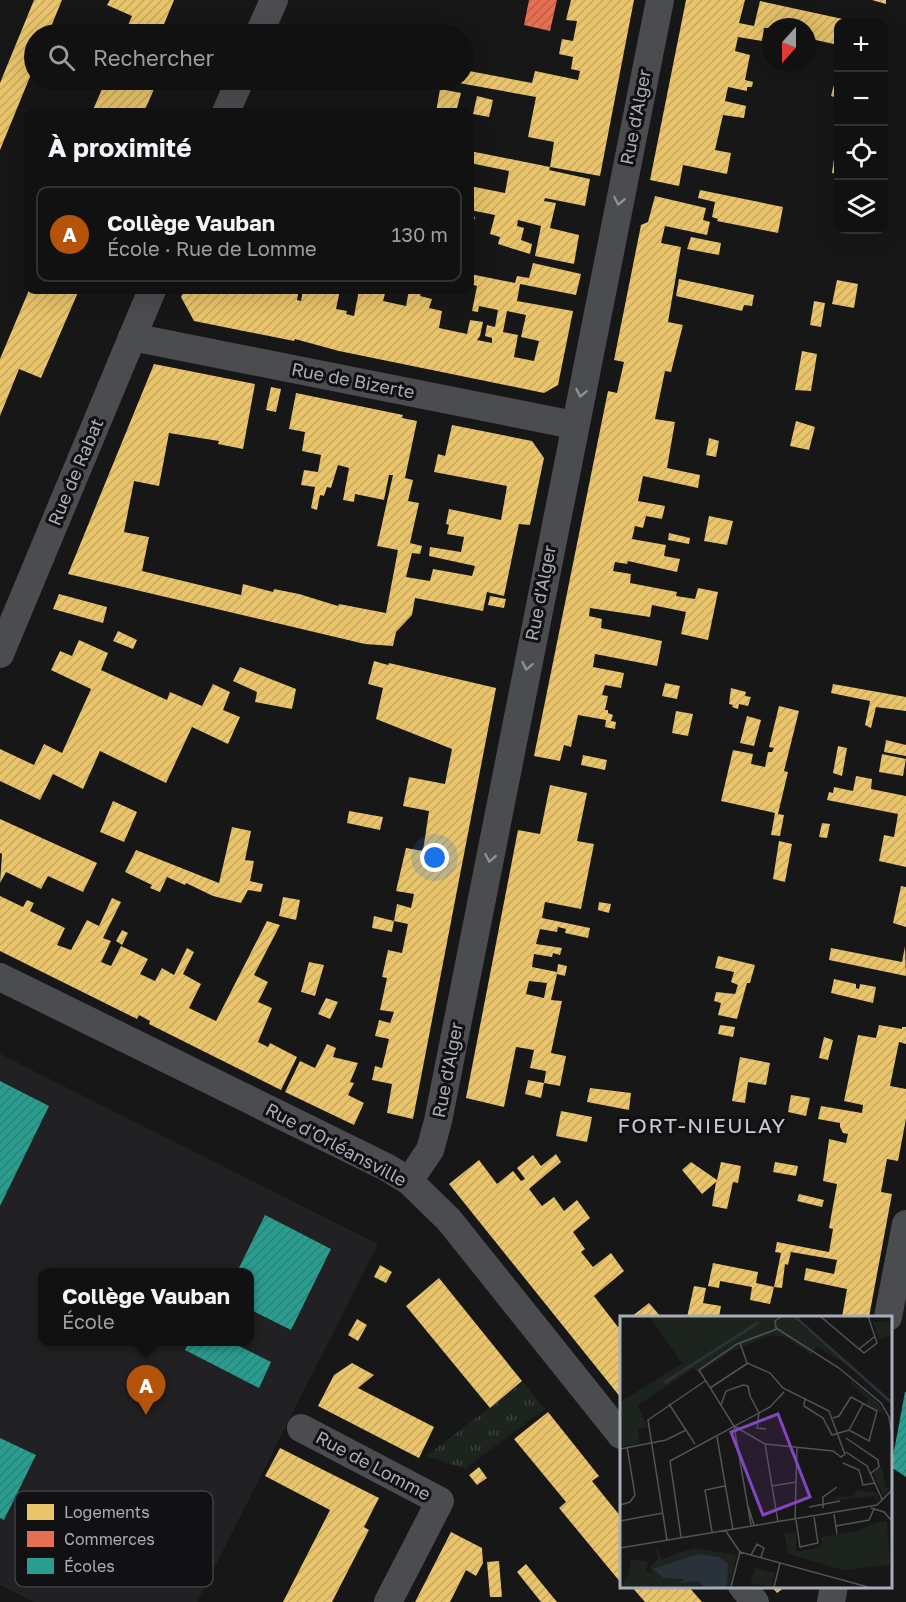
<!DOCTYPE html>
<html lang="fr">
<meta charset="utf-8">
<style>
body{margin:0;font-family:"Golos Text",sans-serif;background:#1e1f1f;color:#f1f3f6}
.controls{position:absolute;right:18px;top:18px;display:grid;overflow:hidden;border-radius:12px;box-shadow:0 6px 24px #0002}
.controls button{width:54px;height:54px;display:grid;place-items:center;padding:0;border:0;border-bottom:2px solid #303131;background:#111;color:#f1f3f6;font:30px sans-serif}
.compass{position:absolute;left:762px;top:18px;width:54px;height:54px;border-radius:50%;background:#111;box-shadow:0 6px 24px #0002;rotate:201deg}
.you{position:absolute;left:435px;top:858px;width:21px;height:21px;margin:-15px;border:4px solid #fff;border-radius:50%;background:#1a73e8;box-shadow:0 0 0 9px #1a73e833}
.badge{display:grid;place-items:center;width:39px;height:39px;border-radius:50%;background:#b45309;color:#fff;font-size:20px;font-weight:700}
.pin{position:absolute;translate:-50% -50px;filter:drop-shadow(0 2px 3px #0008)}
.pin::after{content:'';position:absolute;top:32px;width:21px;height:18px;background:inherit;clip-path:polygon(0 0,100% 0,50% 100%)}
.popup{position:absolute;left:38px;top:1268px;width:216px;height:78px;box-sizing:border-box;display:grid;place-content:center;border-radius:12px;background:#111;filter:drop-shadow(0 2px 4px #0005);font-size:20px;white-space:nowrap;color:#9c9d9f}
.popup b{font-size:22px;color:#f1f3f6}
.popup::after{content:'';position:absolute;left:50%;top:100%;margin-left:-12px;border:12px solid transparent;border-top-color:#111}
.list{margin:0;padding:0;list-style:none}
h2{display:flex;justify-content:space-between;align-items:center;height:78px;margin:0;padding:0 24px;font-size:26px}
h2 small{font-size:20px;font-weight:400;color:#9c9d9f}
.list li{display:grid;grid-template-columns:39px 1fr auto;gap:18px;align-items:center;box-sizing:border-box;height:96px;margin:0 12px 12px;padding:0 12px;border:2px solid #303131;border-radius:12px}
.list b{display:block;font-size:22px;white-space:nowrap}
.list p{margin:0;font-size:20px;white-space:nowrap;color:#9c9d9f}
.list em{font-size:20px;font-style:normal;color:#9c9d9f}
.icon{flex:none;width:33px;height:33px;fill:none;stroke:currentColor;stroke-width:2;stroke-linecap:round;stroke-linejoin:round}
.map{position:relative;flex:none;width:906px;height:1602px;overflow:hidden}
.search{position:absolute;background:#111;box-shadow:0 6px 24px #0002;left:24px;top:24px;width:450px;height:66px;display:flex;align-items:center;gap:15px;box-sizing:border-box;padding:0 21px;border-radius:33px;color:#9c9d9f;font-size:22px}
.panel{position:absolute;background:#111;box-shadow:0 6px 24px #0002;left:24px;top:108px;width:450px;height:186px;border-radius:12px}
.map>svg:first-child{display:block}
.built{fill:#212123;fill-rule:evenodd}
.grass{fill:url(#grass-tufts)}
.homes{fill:url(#homes-hatch);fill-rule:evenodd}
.shops{fill:url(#shops-hatch)}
.schools{fill:url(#schools-hatch)}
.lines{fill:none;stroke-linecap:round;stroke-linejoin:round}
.minor{stroke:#4b4c50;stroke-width:28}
.oneway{stroke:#8c9099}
.labels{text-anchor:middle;stroke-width:6;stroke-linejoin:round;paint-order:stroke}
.street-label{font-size:18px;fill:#a8adb8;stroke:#111113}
.quarter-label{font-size:21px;letter-spacing:1.5px;fill:#c9ccd4;stroke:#111113}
.inset-river{fill:none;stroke:#2a3239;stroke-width:3}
.inset-road{fill:none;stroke:#515357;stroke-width:1.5}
.view{fill:#8446be;fill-opacity:0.15;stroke:#8446be;stroke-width:3}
.inset-edge{fill:none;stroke:#a8adb8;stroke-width:3}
.key{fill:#111113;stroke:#3e4045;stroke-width:1.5}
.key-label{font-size:16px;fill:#a8adb8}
</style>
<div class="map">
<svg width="906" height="1602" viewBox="0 0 906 1602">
<defs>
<pattern id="grass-tufts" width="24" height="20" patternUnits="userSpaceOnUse" patternTransform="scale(1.5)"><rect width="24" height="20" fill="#1d241e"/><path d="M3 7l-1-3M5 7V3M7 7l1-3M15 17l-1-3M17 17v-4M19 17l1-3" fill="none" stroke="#3b413d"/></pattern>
<pattern id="homes-hatch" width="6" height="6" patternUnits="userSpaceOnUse" patternTransform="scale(1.5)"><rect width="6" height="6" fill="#e9c46a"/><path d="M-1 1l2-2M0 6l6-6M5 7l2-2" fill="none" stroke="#c4a760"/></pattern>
<pattern id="shops-hatch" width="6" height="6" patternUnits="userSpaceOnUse" patternTransform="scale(1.5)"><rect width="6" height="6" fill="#e76f51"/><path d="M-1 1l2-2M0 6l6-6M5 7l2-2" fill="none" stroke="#ba604a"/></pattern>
<pattern id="schools-hatch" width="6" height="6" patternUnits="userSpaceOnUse" patternTransform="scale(1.5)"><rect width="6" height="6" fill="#2a9d8f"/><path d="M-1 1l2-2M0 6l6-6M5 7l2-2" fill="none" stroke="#2c8379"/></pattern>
</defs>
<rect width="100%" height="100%" fill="#171717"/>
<path class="built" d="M0 1054 378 1244 197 1602H34L0 1585ZM42 1272H249V1342H42Z"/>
<path class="grass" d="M523 1382 545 1409 465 1469 426 1456Z"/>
<path class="homes" d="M34 0H62L48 34H34V67L0 150V83Z
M110 0H174L162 29 176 34H124L132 16 107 5Z
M571 0H634L600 176 550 167 549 170 590 179 585 206 545 198 544 201 556 203 550 228 579 235 574 264 535 256 541 226 518 220 517 226 524 228 521 240 532 244 530 254 498 244 500 237 490 234 495 215 470 210V186L505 193 509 171 470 163V151L550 167 554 142 528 137 536 97 448 81 464 80V70L532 83 535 71 578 80 580 71 571 69 573 57 559 54 562 39 573 41 577 21 566 20Z
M686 0H745L739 23 754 26 760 1 852 21 838 22V45L807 38V27L764 28 762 41 738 37 735 51 750 55 745 80 753 82 752 87H747V91L728 87 725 101 746 106 744 118 723 115 715 150 731 153 727 174 683 165 679 186 650 180Z
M872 0H886V4Z
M838 70V98L831 96Z
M106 80H158L144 112H92Z
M440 89 461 93 456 112H436Z
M477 96 493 100 489 117 473 114Z
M837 138H838V174L832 173Z
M700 190 783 207 778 233 717 221 718 219 712 217 715 202 698 198Z
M655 196 706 208 703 220 710 222 707 235 665 226 661 243 681 247 668 322 683 325 671 372 665 371 655 419 675 422 667 468 700 475 698 488 643 476 638 501 665 506 662 519 646 516 643 528 635 526 632 539 666 545 664 556 680 559 677 572 628 561 627 564 615 562 613 571 631 574 630 583 677 592 676 596 695 599 698 588 718 592 708 640 681 634 686 612 652 605 650 617 590 608 589 616 602 619 601 628 662 641 657 666 595 654 593 667 624 673 621 688 605 685 602 695 608 696 605 710H608V713L613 715 611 721 616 722 615 729 605 727 606 720 578 715 571 747 564 745 560 761 534 756 608 391 617 393 624 362 614 360 641 225 648 222Z
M470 216 475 217 470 235Z
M691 237 721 243 719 255 687 249Z
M533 263 581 274 576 295 520 284 517 301 573 311 558 385 544 393 339 351 295 339 294 341 194 321 181 297 184 290H299L297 300 301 301 303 290 326 291V290H340L336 309 347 311 346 314 354 316 359 290H386L383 301 406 306 409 290H422L420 296 432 299 429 308 442 311 439 328 467 334 470 320 483 322 480 336 477 340 492 343V338L485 336 487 325 495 327 498 310 479 306 478 312 472 311 477 286 470 284V274L515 283 517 276 529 278ZM507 311 526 315 521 337 539 341 534 361 514 357 518 335 503 332Z
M679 279 754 295 752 306 744 305 742 311 676 296Z
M837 280 858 284 854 308 832 304Z
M29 290H79L41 378 19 369 0 416V359Z
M814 301 825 303 821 327 810 325Z
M802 351 817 354 811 391 795 390Z
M154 364 255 384 243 449 218 444 219 441 169 433 159 486 134 481 124 532 149 537 142 571 241 595 243 584 273 592 274 589 299 594 338 606 339 604 386 613 398 550 377 546 393 475H389L384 500 355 494 354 502 343 500 349 468 338 465 331 488 327 487 324 496 320 495 317 510 311 508 315 487 301 485 304 470 318 472 321 455 302 451 305 432 289 429 296 393 403 415 402 418 417 421 405 478 413 480 408 501 419 503 410 543 422 546 420 554 412 553 406 577 430 581 433 569 472 576 475 566 429 556 430 547 461 552 464 537 447 534 449 525 446 524 449 509 501 520 507 486 434 472 438 454 445 456 452 425 532 441 544 458 530 525 519 524 504 596 487 592 483 611 415 598 412 615 396 632 393 646 365 644 68 574Z
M271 387 281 389 276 412 266 410Z
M796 421 815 427 809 450 790 446Z
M709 438 719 441 716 457 706 455Z
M709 516 733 521 727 545 704 541Z
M669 533 690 538 689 544 668 540Z
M59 594 107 607 103 623 53 609Z
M490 596 506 599 504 608 488 605Z
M118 631 137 640 133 649 113 641Z
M79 640 108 653 101 670 167 700 170 692 202 706 213 684 230 692 223 710 240 717 228 744 192 727 166 783 100 751 83 789 53 774 40 800 0 781V749L34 765 44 744 62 753 91 689 51 670 60 651 72 656Z
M374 661 388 665 389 663 496 688 413 1119 387 1113 392 1084 372 1080 375 1066 382 1068 389 1039 375 1036 379 1020 390 1023 394 1012 380 1010 387 978 382 977 388 950 402 953 408 924 394 921 397 904 411 908 414 894 396 891 406 848 423 851 429 811 403 806 409 777 445 784 452 749 376 719 383 688 368 684Z
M240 667 296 689 292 709 255 702 257 692 233 681Z
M665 683 680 686 677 699 662 696Z
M833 684 906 697V711L876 707 871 728 865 725 870 701 831 693Z
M731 688 746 692 745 696 751 697 748 706 739 704 738 709 732 707 733 705 729 704Z
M779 706 799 711 784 771 788 772 778 814 784 815 780 836 771 835 775 813 721 801 733 750 753 754 751 764 765 767 768 752H772L774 748 769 747Z
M676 711 693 714 688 736 672 733Z
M747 716 761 720 754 746 740 743Z
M886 740 906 745V756L884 752Z
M838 746 847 748 842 776 833 773Z
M882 754 906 759 903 776 879 772Z
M583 755 607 760 605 770 581 765Z
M856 776 872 779 871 789 906 796V867L879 861 884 835 894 837 898 814 827 800 829 792 833 793 834 787 853 791Z
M550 785 587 793 577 841 594 844 581 909 545 902 542 918 590 928 588 938 565 933 566 929 558 927 557 932 540 929 536 944 562 948 560 955 553 953 552 957 534 954 532 967 557 972 558 964 567 966 565 976 557 974 551 1000 562 1001 551 1053 566 1056 560 1086 544 1083 541 1098 525 1094 528 1080 544 1083 546 1071 530 1068 534 1050 516 1047 504 1107 466 1098 518 830 540 834ZM529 981 547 983 544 998 526 994Z
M113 801 137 812 124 842 100 832Z
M349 811 383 817 380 830 347 823Z
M0 819 97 863 83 892 48 876 41 889 6 872 0 883 2 854 0 853Z
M822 823 830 824 827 838 819 837Z
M232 827 251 831 245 860 254 861 250 881 263 884 261 892 248 890 241 903 213 896 186 883 185 885 167 877 160 892 150 888 152 885 125 872 136 850 219 883Z
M779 841 792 844 785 882 773 879Z
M901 886 906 887V927L893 923Z
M0 896 23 907 27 900 34 903 30 911 65 928 57 945 71 950 87 920 99 926 112 898 121 902 103 938 111 941 101 962 111 966 121 946 148 959 140 974 155 981 162 968 174 975 187 948 194 952 183 974 201 984 189 1008 216 1021 267 921 280 925 254 975 268 982 258 1002 272 1008 258 1042 268 1047 270 1043 297 1057 281 1090 149 1024 150 1021 139 1015 137 1019 0 951Z
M283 897 300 900 296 920 279 916Z
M599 902 611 904 609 913 598 910Z
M374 916 394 921 392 932 372 928Z
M122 930 128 933 122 945 116 941Z
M905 946 906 976 829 960 831 948 902 962Z
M718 956 755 965 750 983H747L737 1019 718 1015 721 1003 714 1001 716 992 735 994 738 985 731 982 734 972 715 968Z
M309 962 324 965 315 996 301 992Z
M834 979 856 984V988L859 989 860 984 876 987 873 1003 831 993Z
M326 998 338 1002 330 1019 318 1014Z
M720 1025 735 1027 733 1037 718 1034Z
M879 1025 902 1029V1027H906V1044L899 1042 890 1086 906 1089V1119L898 1161 887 1159 881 1192 892 1194 869 1317H842L847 1289 804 1280 806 1268 834 1274 837 1260 791 1252 788 1265 785 1264 782 1288 774 1287 781 1253 775 1252 777 1242 829 1252 833 1229 829 1228 837 1184 823 1181 828 1147 829 1139 846 1143 848 1134 843 1133 840 1127V1123L818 1119 821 1106 862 1113 863 1105 844 1101 858 1035 876 1038Z
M824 1037 833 1040 828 1060 819 1058Z
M327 1044 336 1048 333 1057 358 1063 350 1082 354 1083 348 1095 364 1103 354 1125 285 1092 300 1061 315 1068Z
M740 1057 770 1063 766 1085 748 1082 745 1103 732 1101Z
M590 1088 631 1093 629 1110 587 1102Z
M791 1095 810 1098 806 1116 788 1112Z
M561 1111 592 1117 587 1142 556 1136Z
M556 1154 561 1162 529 1189 542 1206 554 1197 564 1211 577 1200 590 1218 573 1232 585 1249 581 1252 593 1267 611 1253 624 1271 594 1296 618 1327 621 1325V1398L449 1184 479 1160 497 1184 513 1171 521 1181 525 1179 517 1168 533 1155 541 1166Z
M691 1162 717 1180 721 1162 741 1166 738 1183 733 1182 727 1209 712 1206 716 1182 702 1194 682 1170Z
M775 1162 798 1166 796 1176 773 1172Z
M799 1194 824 1200 822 1207 797 1201Z
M713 1263 758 1272 756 1283 774 1287 770 1304 750 1300 752 1287 720 1281 719 1288 708 1286Z
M380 1265 392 1272 386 1283 374 1277Z
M439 1278 522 1381 490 1408 406 1306Z
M694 1286 706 1288 703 1303 721 1306 719 1317H687Z
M649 1303 661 1317H631Z
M357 1319 367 1325 358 1341 348 1335Z
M352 1363 374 1375 358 1388 434 1427 419 1458 318 1406 334 1375Z
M548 1412 599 1476 592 1481 621 1517V1583L559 1508 566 1502 514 1439Z
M280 1448 379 1498 364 1527 369 1530 332 1602H283L330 1510 265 1476Z
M479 1467 487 1478 477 1485 469 1475Z
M451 1532 482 1548 483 1563 476 1576 466 1570 450 1602H415Z
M499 1561 502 1597H490L487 1562Z
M526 1564 543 1585 557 1602H541L517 1572Z
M631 1586H688L702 1602H645Z
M771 1586H786L777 1593Z"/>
<path class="shops" d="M529 0H557L550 31 524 25Z"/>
<path class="schools" d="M0 1081 49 1106 0 1206Z
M265 1215 331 1249 291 1330 249 1309V1272H237Z
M189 1342H231L271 1362 259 1388 185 1350Z
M905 1392H906V1477L891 1467Z
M0 1438 36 1455 4 1520 0 1518Z"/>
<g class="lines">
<path class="minor" d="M259 34 274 0
M226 112 240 80
M132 337 574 425
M0 654 152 290
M0 977 386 1167 409 1181 449 1220 621 1435
M409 1181 430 1150 438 1121 660 0
M888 1317 906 1224
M301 1428 440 1501 388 1602
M742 1586 755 1602
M831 1602 834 1586"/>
</g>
<defs><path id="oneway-chevron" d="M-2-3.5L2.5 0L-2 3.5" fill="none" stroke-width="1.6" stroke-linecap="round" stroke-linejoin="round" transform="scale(1.5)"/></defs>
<g class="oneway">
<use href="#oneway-chevron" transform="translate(619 201) rotate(101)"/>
<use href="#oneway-chevron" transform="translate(581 393) rotate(101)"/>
<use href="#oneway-chevron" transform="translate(527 666) rotate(101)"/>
<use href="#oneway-chevron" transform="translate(490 858) rotate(101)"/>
</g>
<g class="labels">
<g class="street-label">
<text transform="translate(636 117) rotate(-79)" y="6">Rue d'Alger</text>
<text transform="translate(353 381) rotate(11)" y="6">Rue de Bizerte</text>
<text transform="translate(76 472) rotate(-67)" y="6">Rue de Rabat</text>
<text transform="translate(541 593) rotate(-79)" y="6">Rue d'Alger</text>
<text transform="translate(448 1070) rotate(-79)" y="6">Rue d'Alger</text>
<text transform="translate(336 1145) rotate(28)" y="6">Rue d'Orléansville</text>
<text transform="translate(373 1466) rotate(28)" y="6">Rue de Lomme</text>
</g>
<g class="quarter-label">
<text x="702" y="1133">FORT-NIEULAY</text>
</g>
</g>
<g transform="translate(620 1316)">
<rect width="272" height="272" fill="#171717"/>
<path d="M83 0H181L177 6 231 51 197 31 191 39 165 21 152 19 112 35 78 58 74 52 18 89 28 111 18 113 20 128 0 131V86L85 33 70 16 71 7ZM262 151 266 172H270L263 180 253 156ZM238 174 257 177 258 188 254 180 215 184 216 181 233 180ZM176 216V236L200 231 202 227 205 249 168 238 164 218ZM11 244 29 245 25 256H35L41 271H0L9 258ZM135 252 155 257 151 271 130 267Z" fill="#1d241e"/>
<path d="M232 65 259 88 264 99 246 87 248 83 230 67Z" fill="#1d241e"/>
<path d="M29 0H83L71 7 70 16 85 33 62 47ZM271 5V19L259 24 253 6ZM36 229 42 243 74 232 116 239 110 271 38 270 30 251 38 243Z" fill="#1d241e"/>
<path d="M258 206H267L270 249 223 254 205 249 201 221 237 215Z" fill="#1d241e"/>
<path d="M78 238 99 241 108 248 107 271H85L77 265 59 267 65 263 44 262 33 253Z" fill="#2a3239"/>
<path class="inset-river" d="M174 0 272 87M44 67 139 6"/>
<path class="inset-road" d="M200 0 239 33 254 21M161 1 155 5 156 12 219 52 261 87 269 101 272 119M120 27 127 47 150 57 163 72 209 95 223 133M239 33 244 37 257 27 248 0M90 72 128 47M130 80 139 97 137 112 146 113M185 82 184 90 203 102 212 119 229 114 249 125 257 95 231 81 219 100 213 102M49 88 75 128M101 89 106 75 123 69 128 70 130 80M114 110 145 128 213 135 221 141 225 138 223 133M229 114 243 88M97 121 113 214M226 122 258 144 259 151 251 157M145 128 158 206M0 133 46 124 66 114M226 136 247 150 262 183M223 147 239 154 243 169 255 167M152 170 176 166M0 189 10 186 15 179 7 131M128 190 134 209M189 191 220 185M203 192V181L217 171M251 192 264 196 272 205M214 198 217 218M175 204 177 131M176 204 180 231 198 227 194 201M0 205 43 197M131 209 114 110 79 54 117 28 157 13M216 210 249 204 254 193M105 214 120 236 248 271M92 216 85 174 105 170M61 221 50 145 150 91 164 76M47 224 28 104 85 65M0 232 257 189 272 174M131 239 137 228 144 232 141 241M111 271 120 236M154 271 160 247"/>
<path class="view" d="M158 98 190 181 143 199 111 116Z"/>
<rect width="272" height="272" class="inset-edge"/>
</g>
<rect x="15" y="1491" width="198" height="96" rx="9" class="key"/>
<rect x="27" y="1504" width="27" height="16" fill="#e9c46a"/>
<rect x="27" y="1531" width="27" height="16" fill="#e76f51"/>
<rect x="27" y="1558" width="27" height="16" fill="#2a9d8f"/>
<g class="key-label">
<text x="64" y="1518">Logements</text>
<text x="64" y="1545">Commerces</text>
<text x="64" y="1572">Écoles</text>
</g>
</svg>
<div class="controls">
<button>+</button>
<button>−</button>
<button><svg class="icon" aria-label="locate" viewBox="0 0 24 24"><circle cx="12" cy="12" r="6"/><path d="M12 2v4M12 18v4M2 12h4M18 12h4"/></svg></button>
<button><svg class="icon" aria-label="layers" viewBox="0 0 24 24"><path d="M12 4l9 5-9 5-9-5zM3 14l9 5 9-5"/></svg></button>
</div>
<svg class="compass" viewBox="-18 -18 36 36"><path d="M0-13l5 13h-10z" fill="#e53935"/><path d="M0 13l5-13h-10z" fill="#9c9d9f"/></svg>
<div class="you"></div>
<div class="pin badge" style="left:146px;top:1415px">A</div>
<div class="popup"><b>Collège Vauban</b>École</div>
<div class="search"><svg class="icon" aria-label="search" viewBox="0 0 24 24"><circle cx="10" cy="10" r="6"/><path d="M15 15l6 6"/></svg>Rechercher</div>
<section class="panel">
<h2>À proximité<small></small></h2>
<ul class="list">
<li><span class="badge">A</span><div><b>Collège Vauban</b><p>École · Rue de Lomme</p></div><em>130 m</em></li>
</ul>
</section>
</div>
